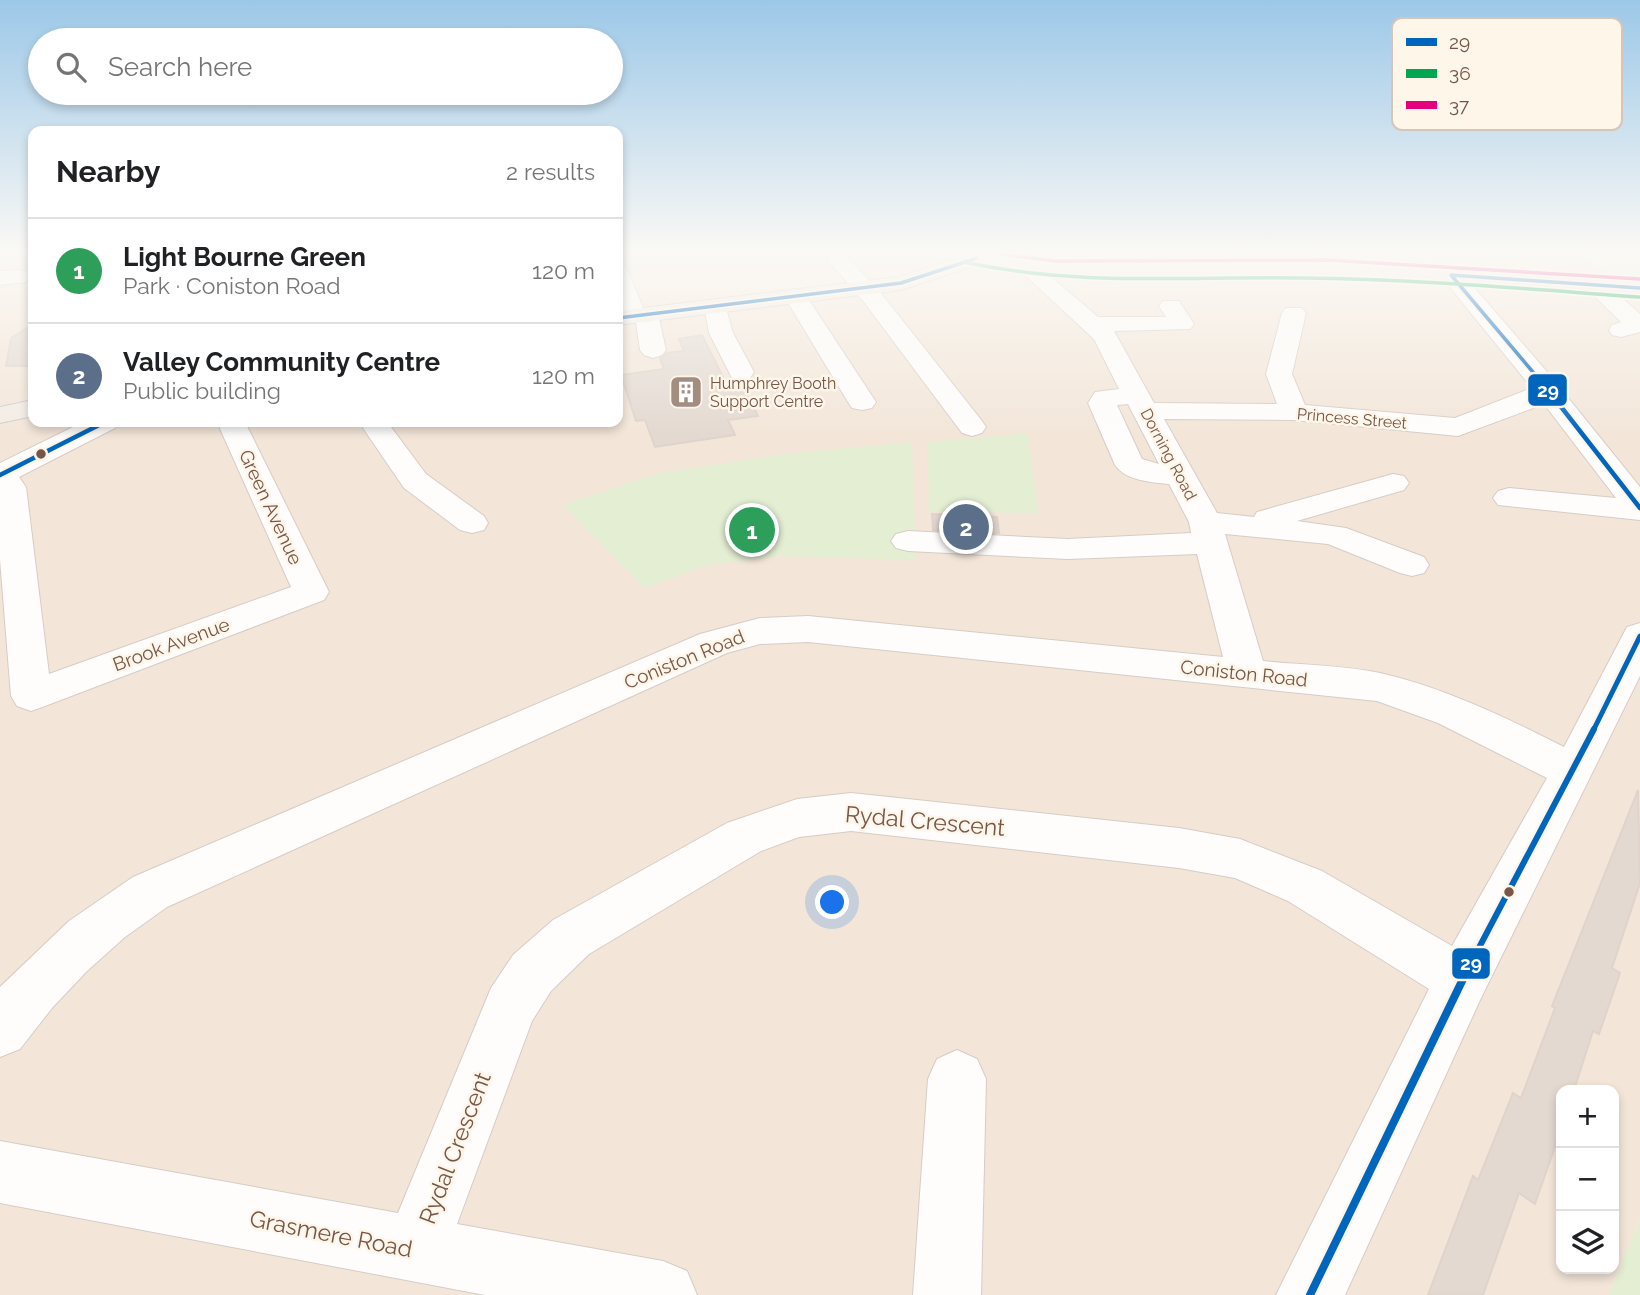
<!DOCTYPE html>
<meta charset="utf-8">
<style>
body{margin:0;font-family:Raleway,sans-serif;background:#f2f2f2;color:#202124}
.controls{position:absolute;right:21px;bottom:21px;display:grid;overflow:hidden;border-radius:14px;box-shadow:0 4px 10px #0003}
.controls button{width:63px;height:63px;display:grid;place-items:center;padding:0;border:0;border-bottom:2px solid #e0e0e0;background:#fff;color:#202124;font:35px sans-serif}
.you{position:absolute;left:833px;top:903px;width:24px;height:24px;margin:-18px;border:5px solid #fff;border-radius:50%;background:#1a73e8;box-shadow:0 0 0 10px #1a73e833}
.badge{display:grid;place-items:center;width:46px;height:46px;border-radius:50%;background:#a38c80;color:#fff;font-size:23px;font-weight:700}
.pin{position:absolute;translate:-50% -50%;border:4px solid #fff;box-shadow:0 2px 7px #0006}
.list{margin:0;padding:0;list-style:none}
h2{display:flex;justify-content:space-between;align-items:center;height:91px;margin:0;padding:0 28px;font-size:30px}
h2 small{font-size:23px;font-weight:400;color:#757577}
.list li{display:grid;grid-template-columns:46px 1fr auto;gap:21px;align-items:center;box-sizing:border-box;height:105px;padding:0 28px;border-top:2px solid #e0e0e0}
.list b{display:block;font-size:26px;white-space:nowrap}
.list p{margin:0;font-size:23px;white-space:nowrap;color:#757577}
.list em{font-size:23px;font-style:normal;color:#757577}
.icon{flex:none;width:38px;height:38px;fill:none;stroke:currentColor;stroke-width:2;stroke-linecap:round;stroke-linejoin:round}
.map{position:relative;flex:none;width:1640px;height:1295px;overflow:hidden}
.search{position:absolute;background:#fff;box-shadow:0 4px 10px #0003;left:28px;top:28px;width:595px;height:77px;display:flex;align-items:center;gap:18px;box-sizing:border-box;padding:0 24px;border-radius:38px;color:#757577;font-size:26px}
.panel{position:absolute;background:#fff;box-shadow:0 4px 10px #0003;left:28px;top:126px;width:595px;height:301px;border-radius:14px}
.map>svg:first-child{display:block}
.residential{fill:#f3e6d9;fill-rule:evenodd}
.green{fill:#e4eed3}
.building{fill:#e3d9d1;stroke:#e0d3cb;stroke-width:2}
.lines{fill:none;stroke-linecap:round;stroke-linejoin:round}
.minor-casing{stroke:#d6ccc6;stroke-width:2}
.major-casing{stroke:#d6cbc5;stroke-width:2}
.minor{fill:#fefdfc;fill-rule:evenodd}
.major{fill:#f2ece5;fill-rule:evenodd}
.bus-1-far4-casing{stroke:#fff6ea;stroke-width:7}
.bus-1-far3-casing{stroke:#fff6ea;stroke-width:9}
.bus-1-far2-casing{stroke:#fff6ea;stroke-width:10}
.bus-1-far1-casing{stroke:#fff6ea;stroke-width:11}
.bus-1-casing{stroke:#fff6ea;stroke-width:13}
.bus-2-casing{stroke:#fff6ea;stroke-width:7}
.bus-3-casing{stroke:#fff6ea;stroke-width:7}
.bus-1-far4{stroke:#0065bd;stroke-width:3.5}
.bus-1-far3{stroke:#0065bd;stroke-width:4.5}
.bus-1-far2{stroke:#0065bd;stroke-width:5}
.bus-1-far1{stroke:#0065bd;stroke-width:6}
.bus-1{stroke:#0065bd;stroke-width:8}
.bus-2{stroke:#00a651;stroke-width:3.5}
.bus-3{stroke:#e5007d;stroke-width:3.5}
.bus-dot{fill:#765648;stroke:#fff6ea;stroke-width:2.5}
.labels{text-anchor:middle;stroke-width:5;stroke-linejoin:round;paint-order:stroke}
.far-poi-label{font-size:16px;fill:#765648;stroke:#fff6ea;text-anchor:start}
.far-street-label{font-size:16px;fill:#765648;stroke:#fff6ea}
.street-label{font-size:19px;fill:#765648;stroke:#fff6ea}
.near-street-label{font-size:23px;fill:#765648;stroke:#fff6ea}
.key{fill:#fff6ea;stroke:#d6c6b9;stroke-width:2}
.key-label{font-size:19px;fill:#765648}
.line-badge{stroke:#fff6ea;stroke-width:2.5}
.badge-label{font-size:19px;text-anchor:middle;font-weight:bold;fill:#fff}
</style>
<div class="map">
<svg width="1640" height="1295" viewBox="0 0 1640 1295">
<rect width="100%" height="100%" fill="#f7f1e9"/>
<path class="residential" d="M0 254H33V422H618V254H1584L1617 279 1640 281V1217L1609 1295H0ZM1561 1090H1614V1269H1561Z"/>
<path class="green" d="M1584 254H1640V281L1617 279Z
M1028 433 1038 513 929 511 927 442Z
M912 442 916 560 780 556 707 565 645 588 563 505 660 473 792 453Z
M1640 1217V1295H1609Z"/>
<path class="building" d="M33 324V366H6L11 338Z
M702 335 724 379 741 383 758 416 728 420 735 435 655 447 645 420 636 421 621 375 664 369 660 359 667 353 684 351 679 339Z
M932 514 997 517 999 533 933 530Z
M1638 790 1640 883 1612 968 1620 973 1599 1034 1593 1031 1574 1090H1561V1129L1535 1204 1519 1193 1483 1295H1428L1473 1176 1478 1180 1513 1093 1521 1098 1555 1008 1552 1006Z"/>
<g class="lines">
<defs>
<path id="minor" d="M840 254 846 256 880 292 982 421 986 427 982 433 972 436 962 433 864 302 828 260 832 256Z
M1235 254H1255L1265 269 1262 274H1246Z
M1310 254H1330L1331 260 1339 269 1336 274H1320L1310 262Z
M1038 262 1046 263 1049 275 1098 317H1166L1159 306 1163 301H1179L1194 324 1190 329 1114 331 1154 403 1277 404 1266 374 1282 313 1286 308H1302L1306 313 1292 374 1305 405 1455 418 1532 388 1440 275 1443 270H1459L1548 373 1640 487V520L1498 505 1493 498 1498 491 1509 488 1616 498 1544 404 1458 436 1294 420 1164 419 1217 513 1254 517 1257 512 1393 474 1404 476 1409 483 1404 490 1297 521 1346 528 1424 557 1429 565 1424 573 1412 576 1400 573 1328 544 1225 534 1263 661C1301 665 1342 665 1380 673 1445 688 1505 717 1564 747L1627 627 1640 623V676L1481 998 1345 1295H1276L1429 989 1288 901 1235 878 1179 868 851 831 799 837 761 851 589 954 551 991 532 1021 457 1224 663 1261 687 1271 697 1295H485L0 1203V1141L398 1213 491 988 513 955 553 920 727 823 797 799 851 793 1179 828 1240 839 1322 871 1452 946 1547 778 1438 723 1377 701 808 642 760 644 727 653 167 907 125 937 87 971 52 1008 20 1049 0 1057V987L69 921 133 877 700 634 760 618 808 616 1223 657 1197 554 1068 559 908 551 896 548 891 541 896 534 908 531 1068 539 1191 533 1189 522 1169 484C1151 482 1126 481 1115 465L1088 403 1095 392 1119 389 1094 339 1027 277 1030 263ZM1128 404 1159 464 1142 459 1117 405Z
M618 266 626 268 629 273 643 308 654 309 658 314 666 350 662 355 653 358 644 355 640 350 636 323 626 321C615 305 617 285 618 266Z
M18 270 26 272 29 277 26 282 0 285V271Z
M1594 278 1602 280 1640 314V332L1621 337 1612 335 1609 330 1612 325 1621 322 1583 285 1586 280Z
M795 289 803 291 876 402 872 408 862 410 852 408 848 402 784 296 787 291Z
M716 299 724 301 733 333 754 372 750 378 741 380 732 378 709 333 704 306 708 301Z
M83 422H119L115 428 19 477 26 487 49 674 291 587 217 422H245L329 592 324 600 45 706 31 711 17 706 11 696 0 559V463Z
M362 422H390L391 427 426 474 484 516 488 523 484 530 472 533 460 530 404 488 363 428Z
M957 1050 977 1059 986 1079 981 1295H913L928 1079 937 1059Z"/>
<path id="major" d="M956 254H990L1055 264 1328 263 1640 281V295L1328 275 1055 276 980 264 901 290 618 325V311L899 277 958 258Z
M33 400V416L0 423V407Z"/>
</defs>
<use href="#minor" class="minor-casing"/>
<use href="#major" class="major-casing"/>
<use href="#minor" class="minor"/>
<use href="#major" class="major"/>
<defs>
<path id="bus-1-far4" d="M1451 275 1538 378
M1451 275 1640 288
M618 318 901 283 977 258"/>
<path id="bus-1-far3" d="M1537 376 1640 508
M0 475 105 422"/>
<path id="bus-1-far2" d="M1593 731 1640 636"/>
<path id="bus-1-far1" d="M1462 980 1594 729"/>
<path id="bus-1" d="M1310 1295 1463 979"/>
<path id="bus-2" d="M964 262C1080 287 1187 276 1304 278 1416 279 1527 289 1639 297"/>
<path id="bus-3" d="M1001 254 1056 261 1329 260 1640 279"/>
</defs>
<use href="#bus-1-far4" class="bus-1-far4-casing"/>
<use href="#bus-1-far3" class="bus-1-far3-casing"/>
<use href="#bus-1-far2" class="bus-1-far2-casing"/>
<use href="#bus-1-far1" class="bus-1-far1-casing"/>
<use href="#bus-1" class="bus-1-casing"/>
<use href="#bus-2" class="bus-2-casing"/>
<use href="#bus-3" class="bus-3-casing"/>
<use href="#bus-1-far4" class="bus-1-far4"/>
<use href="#bus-1-far3" class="bus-1-far3"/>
<use href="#bus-1-far2" class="bus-1-far2"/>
<use href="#bus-1-far1" class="bus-1-far1"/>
<use href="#bus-1" class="bus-1"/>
<use href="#bus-2" class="bus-2"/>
<use href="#bus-3" class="bus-3"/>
</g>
<linearGradient id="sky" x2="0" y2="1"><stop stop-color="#9cc8e8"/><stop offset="0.58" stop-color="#fbf9f5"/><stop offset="1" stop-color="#fbf9f5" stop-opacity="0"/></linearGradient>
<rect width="1640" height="435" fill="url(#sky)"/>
<defs>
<symbol id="building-square" viewBox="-11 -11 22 22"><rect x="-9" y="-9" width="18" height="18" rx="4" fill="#a38c80" stroke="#fff6ea"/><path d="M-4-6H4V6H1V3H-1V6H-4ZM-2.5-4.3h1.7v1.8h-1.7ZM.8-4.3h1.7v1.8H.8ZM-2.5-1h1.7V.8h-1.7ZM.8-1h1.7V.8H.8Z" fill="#fff"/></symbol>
</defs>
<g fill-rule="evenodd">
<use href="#building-square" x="667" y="373" width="38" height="38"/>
</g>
<g class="bus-dot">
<circle cx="41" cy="454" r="6"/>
<circle cx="1509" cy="892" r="6"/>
</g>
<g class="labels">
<g class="far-poi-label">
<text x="710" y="389">Humphrey Booth<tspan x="710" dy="18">Support Centre</tspan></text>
</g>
<g class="far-street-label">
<text transform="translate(1352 418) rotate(5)" y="6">Princess Street</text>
<text transform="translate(1169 454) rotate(62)" y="6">Dorning Road</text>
</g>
<g class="street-label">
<text transform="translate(271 507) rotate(65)" y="7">Green Avenue</text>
<text transform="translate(171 644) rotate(-20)" y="7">Brook Avenue</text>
<text transform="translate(684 659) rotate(-22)" y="7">Coniston Road</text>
<text transform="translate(1244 673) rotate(6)" y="7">Coniston Road</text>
</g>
<g class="near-street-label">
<text transform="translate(925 821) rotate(5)" y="8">Rydal Crescent</text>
<text transform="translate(455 1148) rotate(-69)" y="8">Rydal Crescent</text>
<text transform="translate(331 1234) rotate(11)" y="8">Grasmere Road</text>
</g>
</g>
<rect x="1392" y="18" width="230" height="112" rx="10" class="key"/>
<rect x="1406" y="38" width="31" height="8" fill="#0065bd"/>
<rect x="1406" y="69" width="31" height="9" fill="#00a651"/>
<rect x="1406" y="101" width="31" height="8" fill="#e5007d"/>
<g class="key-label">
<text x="1449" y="49">29</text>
<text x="1449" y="80">36</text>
<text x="1449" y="112">37</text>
</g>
<g class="line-badge">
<rect x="1527" y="373" width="41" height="34" rx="7" fill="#0065bd"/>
<rect x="1451" y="947" width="40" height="33" rx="7" fill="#0065bd"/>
</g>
<g class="badge-label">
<text x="1548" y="397">29</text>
<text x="1471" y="970">29</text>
</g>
</svg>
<div class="controls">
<button>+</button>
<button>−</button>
<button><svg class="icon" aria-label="layers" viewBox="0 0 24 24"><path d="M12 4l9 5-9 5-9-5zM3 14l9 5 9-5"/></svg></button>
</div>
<div class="you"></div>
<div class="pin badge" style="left:752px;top:530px;background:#2e9e5b">1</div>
<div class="pin badge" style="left:966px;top:527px;background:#5c6f8a">2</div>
<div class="search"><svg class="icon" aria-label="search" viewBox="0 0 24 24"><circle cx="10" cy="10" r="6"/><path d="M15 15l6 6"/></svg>Search here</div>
<section class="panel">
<h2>Nearby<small>2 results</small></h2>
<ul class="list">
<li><span class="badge" style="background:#2e9e5b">1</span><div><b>Light Bourne Green</b><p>Park · Coniston Road</p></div><em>120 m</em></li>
<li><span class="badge" style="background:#5c6f8a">2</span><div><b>Valley Community Centre</b><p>Public building</p></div><em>120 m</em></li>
</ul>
</section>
</div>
